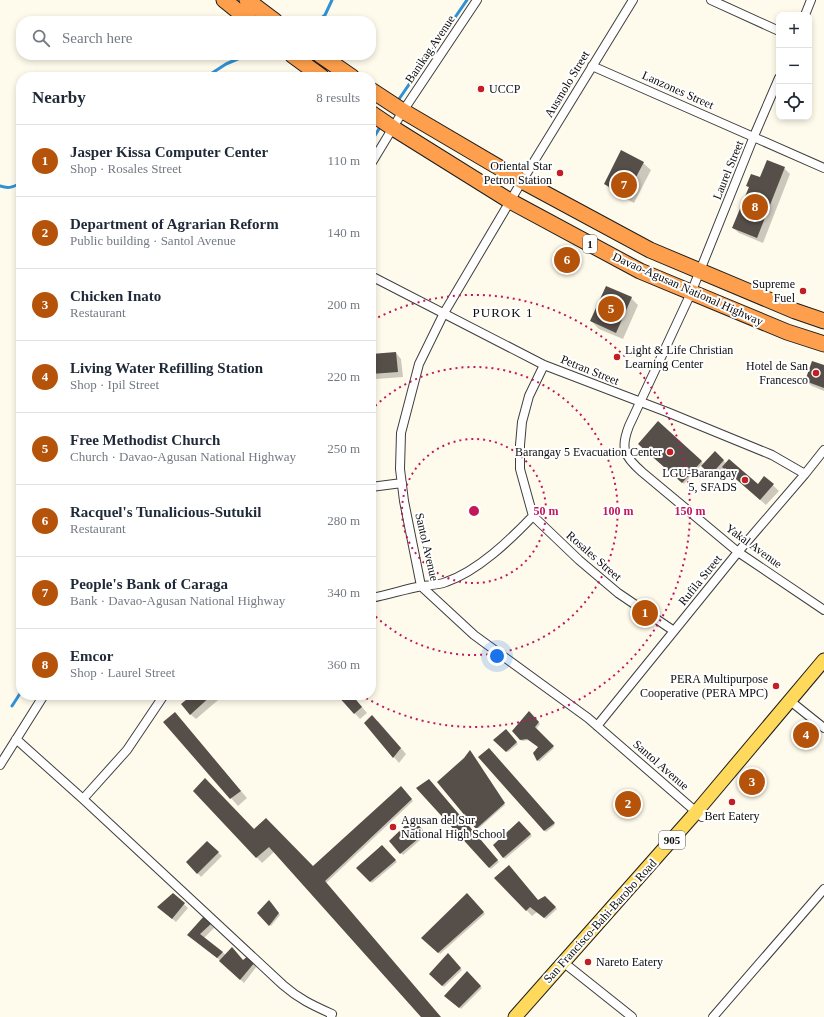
<!DOCTYPE html>
<meta charset="utf-8">
<style>
body{margin:0;font-family:"Times New Roman",serif;background:#f2f2f3;color:#1f2937}
.controls{position:absolute;right:12px;top:12px;display:grid;overflow:hidden;border-radius:8px;box-shadow:0 2px 6px #0003}
.controls button{width:36px;height:36px;display:grid;place-items:center;padding:0;border:0;border-bottom:1px solid #e0e1e3;background:#fff;color:#1f2937;font:20px sans-serif}
.you{position:absolute;left:497px;top:656px;width:14px;height:14px;margin:-10px;border:3px solid #fff;border-radius:50%;background:#1a73e8;box-shadow:0 0 0 6px #1a73e833}
.badge{display:grid;place-items:center;width:26px;height:26px;border-radius:50%;background:#b45309;color:#fff;font-size:13px;font-weight:700}
.pin{position:absolute;translate:-50% -50%;border:2px solid #fff;box-shadow:0 1px 4px #0006}
.list{margin:0;padding:0;list-style:none}
h2{display:flex;justify-content:space-between;align-items:center;height:52px;margin:0;padding:0 16px;font-size:17px}
h2 small{font-size:13px;font-weight:400;color:#747a83}
.list li{display:grid;grid-template-columns:26px 1fr auto;gap:12px;align-items:center;box-sizing:border-box;height:72px;padding:0 16px;border-top:1px solid #e0e1e3}
.list b{display:block;font-size:15px;white-space:nowrap}
.list p{margin:0;font-size:13px;white-space:nowrap;color:#747a83}
.list em{font-size:13px;font-style:normal;color:#747a83}
.icon{flex:none;width:22px;height:22px;fill:none;stroke:currentColor;stroke-width:2;stroke-linecap:round;stroke-linejoin:round}
.map{position:relative;flex:none;width:824px;height:1017px;overflow:hidden}
.search{position:absolute;background:#fff;box-shadow:0 2px 6px #0003;left:16px;top:16px;width:360px;height:44px;display:flex;align-items:center;gap:10px;box-sizing:border-box;padding:0 14px;border-radius:16px;color:#747a83;font-size:15px}
.panel{position:absolute;background:#fff;box-shadow:0 2px 6px #0003;left:16px;top:72px;width:360px;height:628px;border-radius:16px}
.map>svg:first-child{display:block}
.shadow{fill:#0003}
.lines{fill:none;stroke-linecap:round;stroke-linejoin:round}
.stream{stroke:#3091d5;stroke-width:3}
.building{fill:#564e48}
.street-casing{stroke:#3f3f3f;stroke-width:10}
.primary-casing{stroke:#1d1d1d;stroke-width:15}
.highway-casing{stroke:#1d1d1d;stroke-width:17}
.street{stroke:#fff;stroke-width:8}
.primary{stroke:#ffd95c;stroke-width:13}
.highway{stroke:#fd9f4c;stroke-width:15}
.ring{fill:none;stroke:#c2185b;stroke-width:2;stroke-dasharray:2 4}
.poi-dot{fill:#c41d23;stroke:#fff;stroke-width:1.5}
.labels{text-anchor:middle;stroke-width:4;stroke-linejoin:round;paint-order:stroke}
.shield{fill:#fff;stroke:#555;stroke-width:1}
.shield-label{font-size:11px;font-weight:bold;fill:#0c0c0c}
.street-label{font-size:12px;fill:#0c0c0c;stroke:#fff}
.poi-label{font-size:12px;fill:#0c0c0c;stroke:#fff;text-anchor:end}
.neighbourhood-label{font-size:13px;letter-spacing:1px;fill:#0c0c0c;stroke:#fff}
.centre{fill:#c2185b;stroke:#fff;stroke-width:2}
.ring-label{font-size:12px;text-anchor:middle;font-weight:bold;fill:#c2185b;stroke:#fff;stroke-width:4;stroke-linejoin:round;paint-order:stroke}
</style>
<div class="map">
<svg width="824" height="1017" viewBox="0 0 824 1017">
<rect width="100%" height="100%" fill="#fffbec"/>
<path class="shadow" d="M643 163 651 170 634 203 612 191 605 184Z
M784 168 790 174 763 243 739 233 733 228 749 187 747 186Z
M631 298 638 305 623 339 599 329 591 321Z
M396 353 401 359 403 377 376 379 371 374V355Z
M824 366V391L812 386 806 381Z
M658 423 703 463 684 484 640 444Z
M715 453 726 463 758 485 765 478 779 491 766 505 724 468 715 478 706 470Z
M193 695H224L196 719 190 714Z
M338 695H352L367 713 360 719Z
M175 713 247 798 238 806 231 798Z
M529 713 540 724 536 729 554 748 539 762 534 753 539 747 529 740 522 741 513 731Z
M378 721 406 754 399 763 365 723Z
M506 731 518 744 508 752 495 740Z
M488 749 555 825 546 832 479 757Z
M472 753 505 805 478 829 438 782Z
M430 782 499 862 491 869 417 788Z
M401 787 413 801 326 883 440 1017H422L274 852 262 863 194 791 313 867Z
M413 819 426 835 403 855 390 841Z
M519 823 532 836 505 859 495 845Z
M207 842 222 856 201 877 187 862Z
M382 846 397 862 372 883 358 868Z
M509 866 539 901 545 897 557 909 546 919 537 912 532 916 496 878Z
M173 894 188 908 176 922 162 910Z
M467 895 485 914 440 954 423 938Z
M271 902 280 915 271 926 259 913Z
M205 917 216 926 204 938 226 955 244 961 248 958 257 966 244 983 221 961 192 938Z
M448 954 462 970 444 987 430 974Z
M467 973 482 988 461 1009 445 996Z"/>
<g class="lines">
<path class="stream" d="M318 21 325 15 332 0
M257 55H263
M206 77 226 64 247 55
M397 102 467 0
M371 142 382 124
M0 186C9 189 13 187 21 183
M12 706 21 692"/>
</g>
<path class="building" d="M621 150 644 162 626 196 604 184Z
M767 160 785 167 757 238 732 228 749 187 746 186 751 174 760 177Z
M606 286 632 297 616 333 590 321Z
M396 352 398 372 371 374V354Z
M812 361 824 365V388L805 381Z
M658 421 702 461 682 483 638 444Z
M715 451 724 460 711 475 701 466Z
M729 459 758 484 764 476 774 484 760 500 722 467Z
M192 695H212L190 715 181 704Z
M337 695H352L362 707 354 714Z
M529 711 539 722 535 727 554 746 537 761 533 753 538 747 527 739 520 740 512 731Z
M175 712 241 791 230 799 163 722Z
M372 715 401 748 393 758 364 723Z
M506 729 517 742 506 752 493 740Z
M489 748 555 823 544 831 478 757Z
M470 750 505 803 476 829 437 782 464 758Z
M205 778 254 829 266 818 313 866 401 786 412 799 325 881 441 1017H421L269 847 256 858 193 791Z
M429 779 498 860 489 868 416 788Z
M413 818 425 833 400 854 389 841Z
M519 821 531 834 503 858 493 845Z
M207 841 219 852 197 874 186 862Z
M382 845 396 860 370 882 356 868Z
M509 865 538 900 545 896 556 907 544 918 530 907 526 911 494 878Z
M173 893 185 903 172 919 157 907Z
M467 893 484 912 438 953 421 938Z
M269 900 279 913 269 926 257 913Z
M205 915 213 922 200 934 223 952 217 958 187 935Z
M232 947 243 960 248 956 255 962 240 980 219 961Z
M448 953 461 968 442 986 429 974Z
M467 971 481 986 459 1008 444 996Z"/>
<g class="lines">
<defs>
<path id="street" d="M633 0 522 181 444 313 419 364 401 433 400 469 404 501 421 586 474 635 588 718 702 817
M711 0 779 31
M805 15 811 0
M592 66 824 168
M779 78 754 136 691 293 629 426C620 449 624 456 642 472L738 552 824 610
M371 164 403 111 477 0
M371 276 544 365 667 412 772 455 805 474
M544 365 529 396 522 422 520 445V469L533 516 579 560 618 593 674 631
M371 487 402 483
M371 598C388 595 405 589 422 586 430 585 439 585 446 582 478 571 510 540 533 516
M789 700 824 728
M597 726 738 552 805 474 824 450
M16 739 83 799 283 985C299 999 312 1005 332 1014L331 1017
M0 765 44 695
M83 799 127 750 164 695
M568 966 632 1017
M713 1017 824 889"/>
<path id="primary" d="M515 1017 692 817 824 660"/>
<path id="highway" d="M224 0 250 21
M247 0 275 21
M292 55 322 77
M320 55 352 77
M371 90 403 111 522 181 650 250 795 311 824 321
M371 113 393 128 510 201 640 271 787 332 824 344"/>
</defs>
<use href="#street" class="street-casing"/>
<use href="#primary" class="primary-casing"/>
<use href="#highway" class="highway-casing"/>
<use href="#street" class="street"/>
<use href="#primary" class="primary"/>
<use href="#highway" class="highway"/>
</g>
<g class="ring">
<circle cx="474" cy="511" r="72"/>
<path d="M371 410A144 144 0 1 1 371 612"/>
<path d="M373 320A216 216 0 1 1 361 695"/>
</g>
<g class="poi-dot">
<circle cx="481" cy="89" r="4"/>
<circle cx="560" cy="173" r="4"/>
<circle cx="803" cy="291" r="4"/>
<circle cx="617" cy="357" r="4"/>
<circle cx="816" cy="373" r="4"/>
<circle cx="670" cy="452" r="4"/>
<circle cx="745" cy="480" r="4"/>
<circle cx="776" cy="686" r="4"/>
<circle cx="732" cy="802" r="4"/>
<circle cx="393" cy="827" r="4"/>
<circle cx="588" cy="962" r="4"/>
</g>
<g class="labels">
<g class="shield">
<rect x="583" y="235" width="14" height="18" rx="3"/>
<rect x="659" y="831" width="26" height="18" rx="3"/>
</g>
<g class="shield-label">
<text x="590" y="248">1</text>
<text x="672" y="844">905</text>
</g>
<g class="street-label">
<text transform="translate(430 49) rotate(-56)" y="4">Banikag Avenue</text>
<text transform="translate(567 84) rotate(-59)" y="4">Ausmolo Street</text>
<text transform="translate(678 90) rotate(24)" y="4">Lanzones Street</text>
<text transform="translate(728 170) rotate(-68)" y="4">Laurel Street</text>
<text transform="translate(688 289) rotate(24)" y="4">Davao-Agusan National Highway</text>
<text transform="translate(590 370) rotate(22)" y="4">Petran Street</text>
<text transform="translate(754 546) rotate(36)" y="4">Yakal Avenue</text>
<text transform="translate(427 547) rotate(77)" y="4">Santol Avenue</text>
<text transform="translate(594 556) rotate(41)" y="4">Rosales Street</text>
<text transform="translate(700 580) rotate(-51)" y="4">Rufila Street</text>
<text transform="translate(661 765) rotate(41)" y="4">Santol Avenue</text>
<text transform="translate(600 921) rotate(-48)" y="4">San Francisco-Bahi-Barobo Road</text>
</g>
<g class="poi-label">
<text x="489" y="93" text-anchor="start">UCCP</text>
<text x="552" y="170">Oriental Star<tspan x="552" dy="14">Petron Station</tspan></text>
<text x="795" y="288">Supreme<tspan x="795" dy="14">Fuel</tspan></text>
<text x="625" y="354" text-anchor="start">Light &amp; Life Christian<tspan x="625" dy="14">Learning Center</tspan></text>
<text x="808" y="370">Hotel de San<tspan x="808" dy="14">Francesco</tspan></text>
<text x="662" y="456">Barangay 5 Evacuation Center</text>
<text x="737" y="477">LGU-Barangay<tspan x="737" dy="14">5, SFADS</tspan></text>
<text x="768" y="683">PERA Multipurpose<tspan x="768" dy="14">Cooperative (PERA MPC)</tspan></text>
<text x="732" y="820" text-anchor="middle">Bert Eatery</text>
<text x="401" y="824" text-anchor="start">Agusan del Sur<tspan x="401" dy="14">National High School</tspan></text>
<text x="596" y="966" text-anchor="start">Nareto Eatery</text>
</g>
<g class="neighbourhood-label">
<text x="503" y="317">PUROK 1</text>
</g>
</g>
<circle cx="474" cy="511" r="6" class="centre"/>
<g class="ring-label">
<text x="546" y="515">50 m</text>
<text x="618" y="515">100 m</text>
<text x="690" y="515">150 m</text>
</g>
</svg>
<div class="controls">
<button>+</button>
<button>−</button>
<button><svg class="icon" aria-label="locate" viewBox="0 0 24 24"><circle cx="12" cy="12" r="6"/><path d="M12 2v4M12 18v4M2 12h4M18 12h4"/></svg></button>
</div>
<div class="you"></div>
<div class="pin badge" style="left:645px;top:613px">1</div>
<div class="pin badge" style="left:628px;top:804px">2</div>
<div class="pin badge" style="left:752px;top:782px">3</div>
<div class="pin badge" style="left:806px;top:735px">4</div>
<div class="pin badge" style="left:611px;top:309px">5</div>
<div class="pin badge" style="left:567px;top:260px">6</div>
<div class="pin badge" style="left:624px;top:185px">7</div>
<div class="pin badge" style="left:755px;top:207px">8</div>
<div class="search"><svg class="icon" aria-label="search" viewBox="0 0 24 24"><circle cx="10" cy="10" r="6"/><path d="M15 15l6 6"/></svg>Search here</div>
<section class="panel">
<h2>Nearby<small>8 results</small></h2>
<ul class="list">
<li><span class="badge">1</span><div><b>Jasper Kissa Computer Center</b><p>Shop · Rosales Street</p></div><em>110 m</em></li>
<li><span class="badge">2</span><div><b>Department of Agrarian Reform</b><p>Public building · Santol Avenue</p></div><em>140 m</em></li>
<li><span class="badge">3</span><div><b>Chicken Inato</b><p>Restaurant</p></div><em>200 m</em></li>
<li><span class="badge">4</span><div><b>Living Water Refilling Station</b><p>Shop · Ipil Street</p></div><em>220 m</em></li>
<li><span class="badge">5</span><div><b>Free Methodist Church</b><p>Church · Davao-Agusan National Highway</p></div><em>250 m</em></li>
<li><span class="badge">6</span><div><b>Racquel's Tunalicious-Sutukil</b><p>Restaurant</p></div><em>280 m</em></li>
<li><span class="badge">7</span><div><b>People's Bank of Caraga</b><p>Bank · Davao-Agusan National Highway</p></div><em>340 m</em></li>
<li><span class="badge">8</span><div><b>Emcor</b><p>Shop · Laurel Street</p></div><em>360 m</em></li>
</ul>
</section>
</div>
